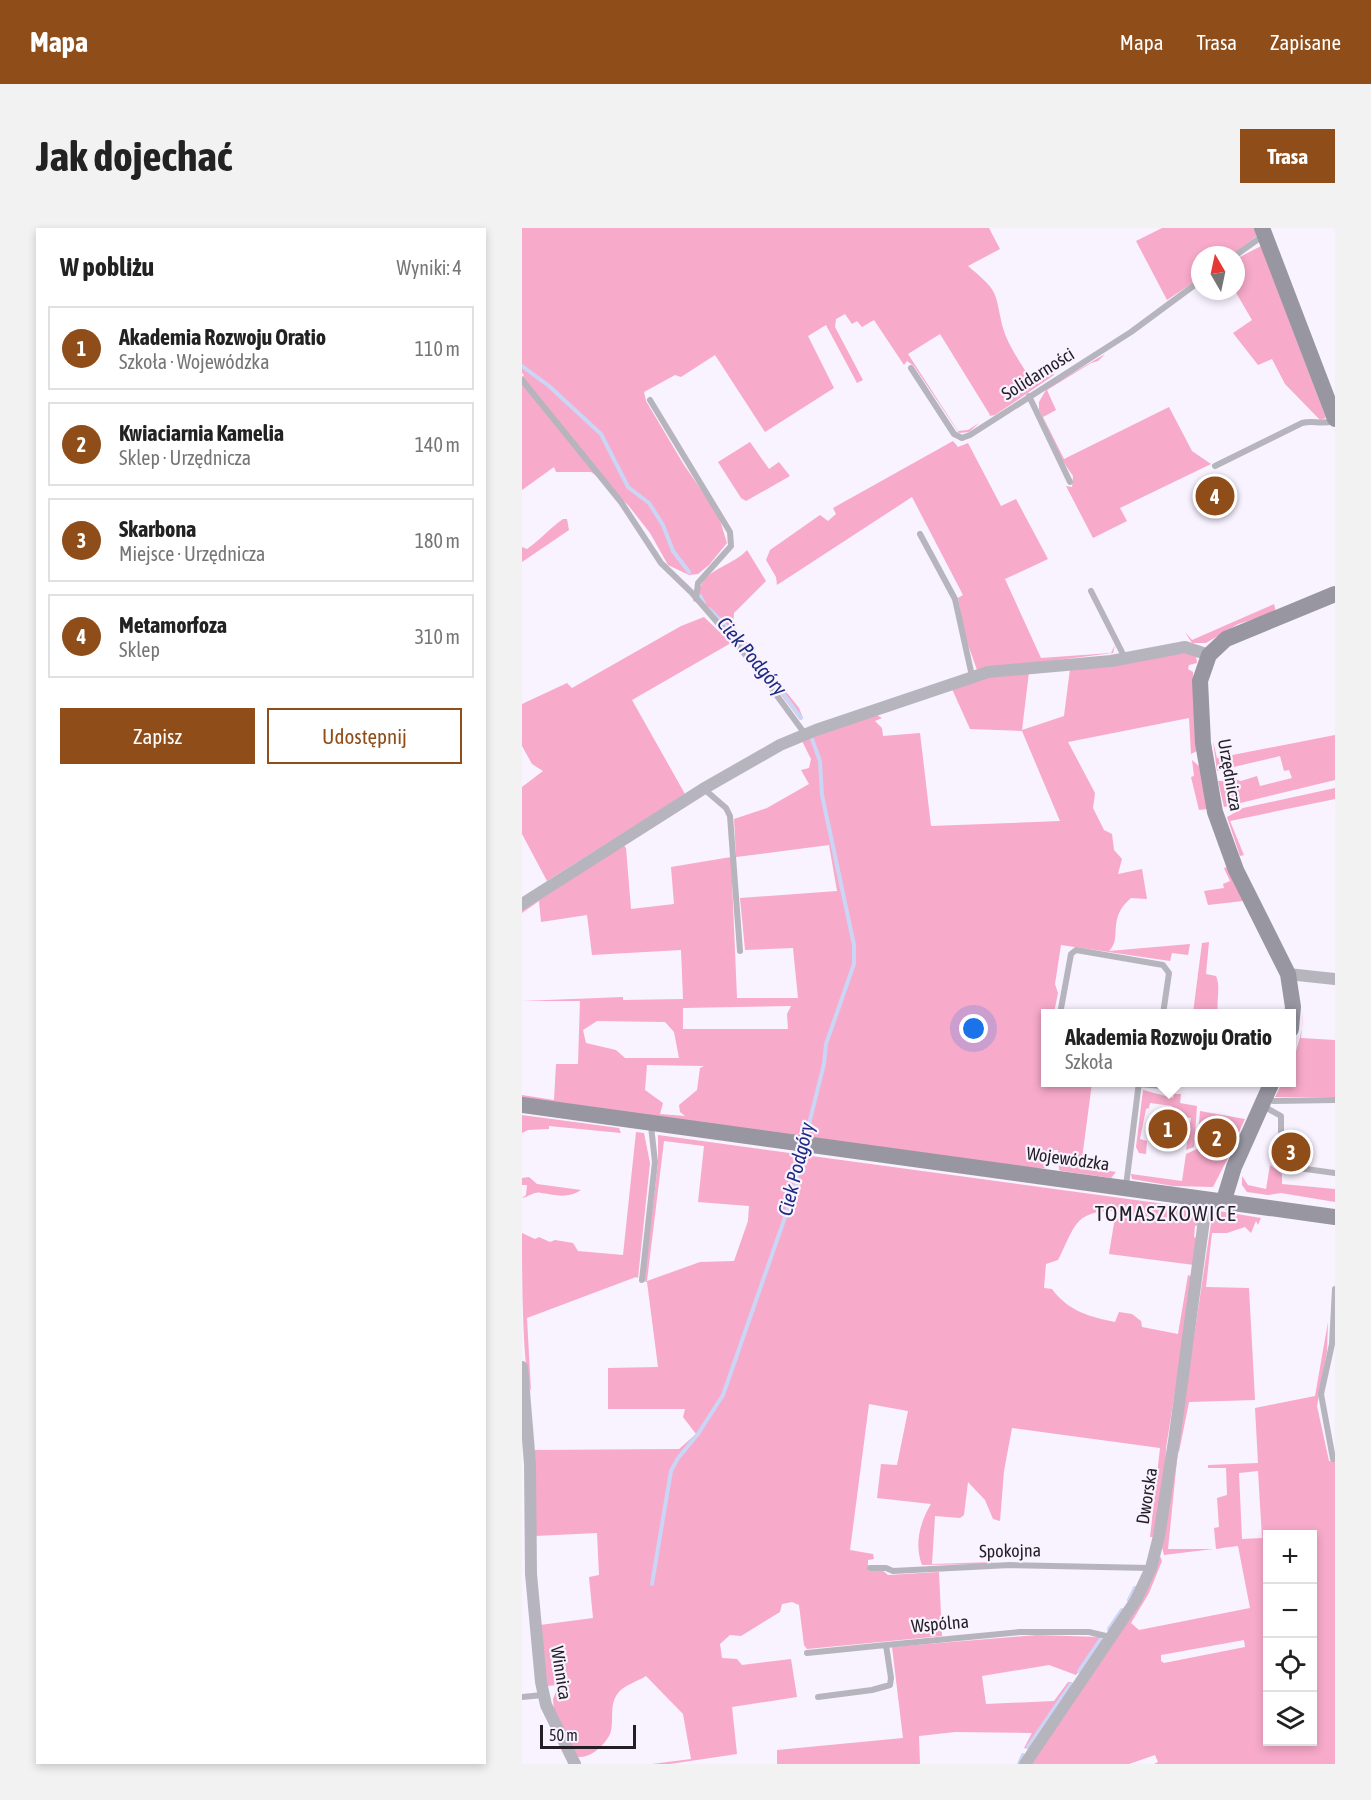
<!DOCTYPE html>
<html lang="pl">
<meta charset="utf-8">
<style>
body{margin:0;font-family:"Asap Condensed",sans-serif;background:#f2f2f2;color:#222}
.controls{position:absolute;right:18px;bottom:18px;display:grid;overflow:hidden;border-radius:0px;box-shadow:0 3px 9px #0003}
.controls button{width:54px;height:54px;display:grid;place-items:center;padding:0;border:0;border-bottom:2px solid #e0e0e0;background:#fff;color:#222;font:30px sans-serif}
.compass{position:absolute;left:669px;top:18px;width:54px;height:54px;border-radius:50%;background:#fff;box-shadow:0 3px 9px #0003;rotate:351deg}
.scale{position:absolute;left:18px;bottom:15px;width:96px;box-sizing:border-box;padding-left:6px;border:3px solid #231f25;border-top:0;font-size:16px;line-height:21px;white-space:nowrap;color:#231f25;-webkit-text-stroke:4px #f9f2ff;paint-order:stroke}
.you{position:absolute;left:452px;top:801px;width:21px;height:21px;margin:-15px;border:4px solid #fff;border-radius:50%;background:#1a73e8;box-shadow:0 0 0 9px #1a73e833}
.badge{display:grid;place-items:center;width:39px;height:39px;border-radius:50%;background:#8e4d19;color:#fff;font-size:20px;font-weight:700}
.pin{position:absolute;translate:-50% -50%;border:3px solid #fff;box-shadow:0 2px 6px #0006}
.popup{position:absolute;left:519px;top:781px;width:255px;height:78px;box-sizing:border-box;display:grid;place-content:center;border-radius:0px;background:#fff;filter:drop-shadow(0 2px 4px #0005);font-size:20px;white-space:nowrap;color:#767676}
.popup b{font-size:22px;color:#222}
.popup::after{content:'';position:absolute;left:50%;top:100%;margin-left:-12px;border:12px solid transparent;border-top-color:#fff}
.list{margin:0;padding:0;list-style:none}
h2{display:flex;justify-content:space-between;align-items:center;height:78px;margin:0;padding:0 24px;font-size:26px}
h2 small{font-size:20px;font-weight:400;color:#767676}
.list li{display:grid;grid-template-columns:39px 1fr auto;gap:18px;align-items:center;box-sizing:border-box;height:84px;margin:0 12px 12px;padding:0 12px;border:2px solid #e0e0e0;border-radius:0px}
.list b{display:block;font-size:22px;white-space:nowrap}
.list p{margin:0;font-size:20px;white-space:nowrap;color:#767676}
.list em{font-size:20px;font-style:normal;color:#767676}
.actions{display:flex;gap:12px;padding:18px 24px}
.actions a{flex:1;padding:14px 0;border:2px solid #8e4d19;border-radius:0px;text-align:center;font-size:21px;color:#8e4d19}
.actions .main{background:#8e4d19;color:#fff}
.icon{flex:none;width:33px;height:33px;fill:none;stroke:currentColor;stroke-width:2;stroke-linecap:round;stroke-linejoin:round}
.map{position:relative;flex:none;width:813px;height:1536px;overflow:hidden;border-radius:0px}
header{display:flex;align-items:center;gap:36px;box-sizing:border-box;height:84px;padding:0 30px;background:#8e4d19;color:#fff}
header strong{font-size:28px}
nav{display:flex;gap:33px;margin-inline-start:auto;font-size:21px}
.intro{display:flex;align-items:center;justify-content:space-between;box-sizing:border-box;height:144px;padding:0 36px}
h1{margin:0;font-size:42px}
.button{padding:15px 27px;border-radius:0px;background:#8e4d19;color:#fff;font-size:21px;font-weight:700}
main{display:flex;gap:36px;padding:0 36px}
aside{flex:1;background:#fff;border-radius:0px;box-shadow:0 3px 9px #0003}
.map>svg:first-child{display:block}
.green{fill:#f7aaca;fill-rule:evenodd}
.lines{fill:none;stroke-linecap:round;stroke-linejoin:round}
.stream{stroke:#cbd6f6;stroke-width:4}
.lane{stroke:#b6b5bd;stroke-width:6}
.street{stroke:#b6b5bd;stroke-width:12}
.secondary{stroke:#9796a1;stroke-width:16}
.labels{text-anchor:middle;stroke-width:4.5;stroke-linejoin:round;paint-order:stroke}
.street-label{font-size:18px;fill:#231f25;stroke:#f9f2ff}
.water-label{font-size:20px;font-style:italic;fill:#1d2a81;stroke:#f9f2ff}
.quarter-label{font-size:21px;letter-spacing:1.5px;fill:#231f25;stroke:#f9f2ff}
</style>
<header>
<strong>Mapa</strong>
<nav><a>Mapa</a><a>Trasa</a><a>Zapisane</a></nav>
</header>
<div class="intro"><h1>Jak dojechać</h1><a class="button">Trasa</a></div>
<main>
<aside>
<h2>W pobliżu<small>Wyniki: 4</small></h2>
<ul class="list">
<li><span class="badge">1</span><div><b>Akademia Rozwoju Oratio</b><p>Szkoła · Wojewódzka</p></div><em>110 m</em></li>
<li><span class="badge">2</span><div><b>Kwiaciarnia Kamelia</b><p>Sklep · Urzędnicza</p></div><em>140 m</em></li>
<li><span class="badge">3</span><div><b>Skarbona</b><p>Miejsce · Urzędnicza</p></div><em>180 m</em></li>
<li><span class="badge">4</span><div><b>Metamorfoza</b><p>Sklep</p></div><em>310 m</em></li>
</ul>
<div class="actions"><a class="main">Zapisz</a><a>Udostępnij</a></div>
</aside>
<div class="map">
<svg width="813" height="1536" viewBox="0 0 813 1536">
<rect width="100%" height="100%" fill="#f9f2ff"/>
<path class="green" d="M0 0H467L478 21 446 38C478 65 472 62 481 100 486 118 501 138 510 154L532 142V147L473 187 467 188 468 187 418 106 386 126 436 203 446 202 457 195 447 204 437 205 392 138 385 133 382 137 352 92 340 99 335 93 330 96 323 86 314 91 313 99 341 152 335 155 304 97 286 108 312 160 243 204 193 127 159 149 153 147 122 164 124 173 162 237 196 286 205 315 187 337 176 346 167 347 146 337 128 305 106 277 75 248 69 244H34L32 239 0 262V149L2 147 0 145Z
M640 0H734L736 7 710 27H678V50L645 72 614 13Z
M739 18 804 190 798 192 763 156 750 131 736 137 711 105 730 92 713 63 714 31Z
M583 126 576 133 569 135 525 162 534 182 521 189 542 231 647 179 670 223 689 236 598 280 605 293 571 310 544 258 550 259 551 248 540 232 517 182V174L525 160Z
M431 213 436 219 446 215 479 278 494 271 526 331 483 351 519 430 589 425 593 417 591 425 455 442 443 408 436 370 441 367 390 269 255 357 254 349 244 332 248 322 298 287 306 293 314 286 311 280Z
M228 214 247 241 257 234 268 248 224 273 219 270 196 234Z
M41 291H45L47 302 0 334V319L5 321C18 312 28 300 41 291Z
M225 322 244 353 212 385 211 397 277 480 281 490 278 492 241 443 176 368C179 340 209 340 225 322Z
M752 376 754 384 716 396 684 415H670L663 404 670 412Z
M182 389 209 415 110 472 163 566 25 653 0 606V559L21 543 10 536 0 518V476L45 455 50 460 159 398Z
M656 423 674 427 675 435 667 437 666 441 671 444 675 523 669 526 667 490 546 514 573 565 571 580 582 602 590 606 592 622 600 631 596 646 620 641 625 671 609 670C584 691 601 710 587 723L668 716 666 727 650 725 648 733 539 717 533 756 536 765 532 785 523 786V854L570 855 559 938 594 944 589 950 540 943 537 942 536 922H532L527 940 514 941 0 870V867L32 872 34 836H56L58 773H0L101 769V772L161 771 159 722 70 727 65 687 19 694 17 673 0 685V680L100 615 104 620 109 681 152 676 149 639 209 629 215 770H276L271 720 223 722 218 670 315 663 307 617 214 629 212 591 245 580 287 556 279 542 287 540 289 531 280 513 353 486 360 490 353 493 360 500 361 508 398 505 409 598 538 593 500 503 448 501 430 461 446 452 507 444 500 502 542 488 548 441ZM269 778 265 786 266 801H161V780ZM75 793 143 794 152 804 157 830H103L94 822 64 815 61 802ZM125 837 182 838 178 840 175 862 157 877 158 884 163 888 138 886 141 875 123 862Z
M813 507V552L702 579 696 553H705L709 560 713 559 712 551 719 553 735 548 738 558 770 550 767 542 762 543 758 528 695 543 691 513 695 530Z
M670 532 677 538 686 581 677 582 669 549 672 548Z
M813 560V571L708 593 722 627 718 628 705 589 721 580Z
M705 639 721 673 686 677 682 663 702 660 701 656 708 653 702 640Z
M687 714 684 746 694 748C699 759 694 773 696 785H671L680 715Z
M781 786 779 810 813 812V869H753L760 855 769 854C769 828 781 812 781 786Z
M621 862 651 870 652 866H659L658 875 675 878 672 919 664 922 669 890 649 887 650 878 628 875 627 880 624 881 618 911 625 913 624 926 617 925 614 919Z
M678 883 723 891 717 904 683 901 681 925 707 928 691 959 651 958 610 951 609 946 660 953 664 926 675 921Z
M0 887 97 900 99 905 27 898V901L6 902 0 905Z
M114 904 122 905 128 935 116 1050 114 1049 5 1090 9 1163C0 1143 0 1035 0 1005L13 1011 17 1009 28 1014 33 1012 51 1015 56 1023 101 1027Z
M136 907 672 980 678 985V997L673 998 672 1009 676 1011 672 1037 587 1026 594 983C552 982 553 999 536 1032L524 1036 522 1060 530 1061C546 1083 568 1089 593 1094L597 1084 610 1086 619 1093 620 1099 656 1106 666 1047 671 1049 644 1220 643 1247 631 1309H628L638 1220 490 1200 482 1243 478 1293 471 1291 463 1272 446 1254 442 1287 438 1290 413 1288 410 1336 471 1334 467 1336 400 1337C392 1316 398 1294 409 1276L355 1270 359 1236 375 1237 386 1183 347 1176 328 1322 351 1326 352 1331 346 1332V1343L360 1342 366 1347 417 1344 420 1408 285 1421 282 1417 277 1377 270 1374 260 1376 258 1384 219 1408 208 1407 198 1416 200 1430 215 1431 220 1437 269 1431 275 1469 210 1479 215 1526 148 1536H130L169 1531 161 1486 124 1448C116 1453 101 1458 96 1465 87 1477 92 1490 89 1503 85 1516 67 1533 53 1528L32 1483 31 1471 37 1457 24 1458 18 1397 71 1390 67 1349 77 1347 75 1305 13 1308 10 1222 157 1221 174 1206 161 1189 163 1181H86V1140L136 1139 125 1054 122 1053 136 935ZM142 913 182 918 176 974 227 978 226 993 212 1033 178 1034 125 1053Z
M748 937 760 946V956L813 961V974L759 965 746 967 725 964 720 957V948L726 957 744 961Z
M7 949 15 956 59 962C45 971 34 967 19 965 12 963 7 969 0 970L4 967 5 957H0V950Z
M691 982 739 990 736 997 734 993 729 1005 723 999 705 1005H690L684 1059 727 1060 733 1172 667 1174 657 1224 655 1222Z
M806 1094 805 1123 795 1178 807 1233H813V1536H632L636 1534 633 1527 607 1536H508L638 1328 640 1333 627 1365 609 1395 617 1402 728 1380 716 1318 642 1327 640 1319 652 1234 655 1232 646 1321H694L692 1300 697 1299 695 1270 705 1267 704 1240H686V1237L736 1235 733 1180 793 1168ZM736 1243 740 1310 720 1311 717 1245ZM746 1306H790V1514H746ZM722 1412 723 1419 642 1435 639 1433V1427Z
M515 1407 578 1409 580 1413 554 1447 527 1437 460 1448 464 1476 532 1473 546 1454H550L507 1521 502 1520 510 1505 433 1504 397 1508 398 1536H255V1522L381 1510 370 1419Z"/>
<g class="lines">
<path class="stream" d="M0 138 27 158 79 206 106 259 127 275 141 297 151 323 167 344
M178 368 182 375
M187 381 234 429 279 490
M283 912 302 836 304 816 332 736V717L300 567 298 533 290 511
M130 1356 149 1243 156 1230 176 1206 201 1167 269 972 282 919
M607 1372 613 1360
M587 1401 600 1382
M557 1443 578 1412
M506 1519 549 1456
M497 1536 501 1527"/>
<path class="lane" d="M714 27 742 7
M389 140 432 206 440 210 448 207 609 104 678 53
M0 152 99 274 139 335 169 364 234 439 283 506
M507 168 548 254
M128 172 208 304 209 318 176 355 174 371
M693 238 780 195C792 192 798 197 812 193
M398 306 433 371 450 448
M569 363 603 430
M182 561 204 580 208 588 218 723
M538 786 549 726 554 722 641 737 647 745 641 786
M616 856 641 858V854
M746 869 751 873 813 872
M741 878 759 888V921L769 939 813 945
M604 958 617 854
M120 1052 133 934 129 898
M811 1231 799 1166 810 1116 813 1061
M348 1340H364L371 1343 488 1337 628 1340
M285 1425 364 1417
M0 1469 21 1467
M296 1469 350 1462 368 1457 369 1450 364 1417 498 1404H567L588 1409"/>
<path class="street" d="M0 676 181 561 258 517 294 502 466 444 589 433 663 419 687 427
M766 746 813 751
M0 1139 8 1236 9 1346 19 1454 24 1477 53 1536
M503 1536 614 1372 629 1340 637 1308 652 1213 685 970"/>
<path class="secondary" d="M740 0 813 191
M769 801 771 779 766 746 714 642 693 584 681 515 678 453 687 427 704 411 813 366
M0 877 813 989
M702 972 712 939 750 854"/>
</g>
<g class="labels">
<g class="street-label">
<text transform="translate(516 146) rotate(-32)" y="6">Solidarności</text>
<text transform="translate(708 547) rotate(80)" y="6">Urzędnicza</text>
<text transform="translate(546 931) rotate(8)" y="6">Wojewódzka</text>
<text transform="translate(625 1268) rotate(-81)" y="6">Dworska</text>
<text transform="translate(488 1323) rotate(-1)" y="6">Spokojna</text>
<text transform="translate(418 1396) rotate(-5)" y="6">Wspólna</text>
<text transform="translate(39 1445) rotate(81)" y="6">Winnica</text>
</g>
<g class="water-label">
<text transform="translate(230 428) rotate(50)" y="7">Ciek Podgóry</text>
<text transform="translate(274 941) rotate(-76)" y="7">Ciek Podgóry</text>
</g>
<g class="quarter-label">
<text x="644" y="993">TOMASZKOWICE</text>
</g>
</g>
</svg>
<div class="controls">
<button>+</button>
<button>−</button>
<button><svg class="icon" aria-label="locate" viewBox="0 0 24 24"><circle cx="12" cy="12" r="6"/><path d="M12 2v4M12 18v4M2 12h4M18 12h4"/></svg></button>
<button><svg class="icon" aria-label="layers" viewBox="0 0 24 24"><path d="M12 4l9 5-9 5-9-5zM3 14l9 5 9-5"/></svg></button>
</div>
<svg class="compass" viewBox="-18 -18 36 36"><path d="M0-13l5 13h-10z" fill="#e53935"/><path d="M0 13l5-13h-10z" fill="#767676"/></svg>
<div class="scale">50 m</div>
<div class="you"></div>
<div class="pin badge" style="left:646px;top:901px">1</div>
<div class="popup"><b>Akademia Rozwoju Oratio</b>Szkoła</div>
<div class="pin badge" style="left:695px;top:910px">2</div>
<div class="pin badge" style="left:769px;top:924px">3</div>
<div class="pin badge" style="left:693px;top:268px">4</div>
</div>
</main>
